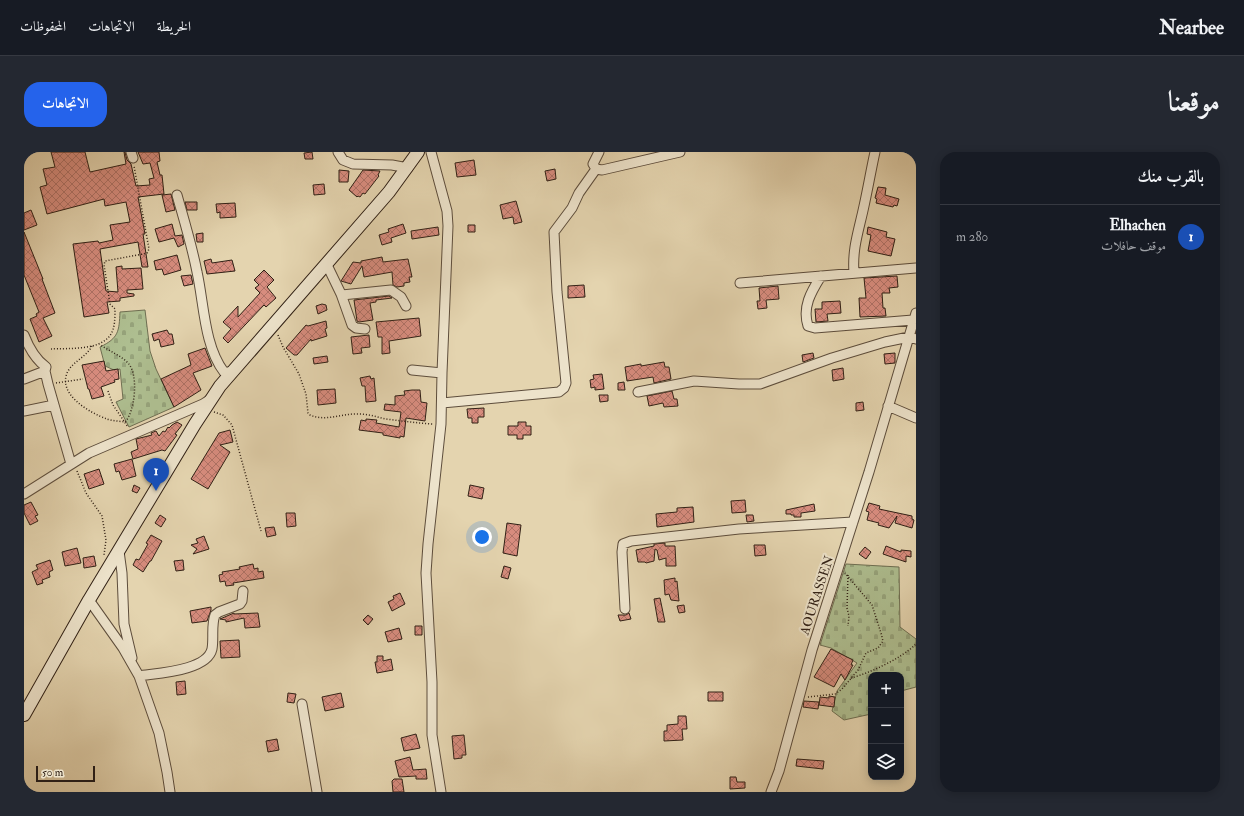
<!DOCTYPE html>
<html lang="ar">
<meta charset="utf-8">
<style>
body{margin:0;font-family:"IM FELL Double Pica",Amiri,serif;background:#242831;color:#f1f3f6;direction:rtl}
.controls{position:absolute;right:12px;bottom:12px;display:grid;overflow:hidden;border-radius:8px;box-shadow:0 2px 10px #0003}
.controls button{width:36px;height:36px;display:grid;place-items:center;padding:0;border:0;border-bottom:1px solid #363941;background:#171b24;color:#f1f3f6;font:20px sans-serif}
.scale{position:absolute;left:12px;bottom:10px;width:59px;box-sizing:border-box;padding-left:4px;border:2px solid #302015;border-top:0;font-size:11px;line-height:14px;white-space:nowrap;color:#302015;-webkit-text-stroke:3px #ede3cb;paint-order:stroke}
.you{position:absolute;left:458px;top:385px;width:14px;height:14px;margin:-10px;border:3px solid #fff;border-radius:50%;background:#1a73e8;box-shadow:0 0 0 6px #1a73e833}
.badge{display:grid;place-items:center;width:26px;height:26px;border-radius:50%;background:#2563eb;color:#fff;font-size:13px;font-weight:700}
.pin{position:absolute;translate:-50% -33px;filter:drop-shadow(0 1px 2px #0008)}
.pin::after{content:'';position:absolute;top:21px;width:14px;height:12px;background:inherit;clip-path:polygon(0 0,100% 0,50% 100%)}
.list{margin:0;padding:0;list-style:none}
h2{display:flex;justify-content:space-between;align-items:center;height:52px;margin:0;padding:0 16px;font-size:17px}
h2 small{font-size:13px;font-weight:400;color:#9ea1a6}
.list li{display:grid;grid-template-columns:26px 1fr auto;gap:12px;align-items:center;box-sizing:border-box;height:64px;padding:0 16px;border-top:1px solid #363941}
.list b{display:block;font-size:15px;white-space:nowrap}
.list p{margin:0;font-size:13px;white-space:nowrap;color:#9ea1a6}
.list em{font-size:13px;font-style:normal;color:#9ea1a6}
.icon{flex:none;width:22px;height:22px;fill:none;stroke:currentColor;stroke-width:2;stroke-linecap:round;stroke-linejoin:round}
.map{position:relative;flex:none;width:892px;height:640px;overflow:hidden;direction:ltr;border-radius:16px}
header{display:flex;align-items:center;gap:24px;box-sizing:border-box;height:56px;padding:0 20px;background:#171b24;border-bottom:1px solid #363941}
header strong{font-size:19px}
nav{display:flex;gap:22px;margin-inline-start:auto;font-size:14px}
.intro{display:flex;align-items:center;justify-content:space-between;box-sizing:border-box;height:96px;padding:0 24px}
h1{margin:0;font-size:28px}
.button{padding:10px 18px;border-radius:16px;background:#2563eb;color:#fff;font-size:14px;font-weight:700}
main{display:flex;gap:24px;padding:0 24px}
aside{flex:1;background:#171b24;border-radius:16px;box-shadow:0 2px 10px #0003}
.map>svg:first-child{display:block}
.cemetery{fill:url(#cemetery-stones);stroke:#6f6f52}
.building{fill:url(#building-cross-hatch);stroke:#302015}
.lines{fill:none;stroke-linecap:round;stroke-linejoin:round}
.minor-casing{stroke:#5d4d3c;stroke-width:11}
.secondary-casing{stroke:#302015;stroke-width:14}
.path{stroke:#302015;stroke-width:1.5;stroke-dasharray:1 2;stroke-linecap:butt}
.minor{stroke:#ede3cb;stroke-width:9}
.secondary{stroke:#ede3cb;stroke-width:12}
.labels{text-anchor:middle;stroke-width:4;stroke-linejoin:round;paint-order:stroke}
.street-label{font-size:13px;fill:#302015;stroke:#ede3cb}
</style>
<header>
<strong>Nearbee</strong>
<nav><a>الخريطة</a><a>الاتجاهات</a><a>المحفوظات</a></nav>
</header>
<div class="intro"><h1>موقعنا</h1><a class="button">الاتجاهات</a></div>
<main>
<aside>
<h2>بالقرب منك<small></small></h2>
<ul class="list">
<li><span class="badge" style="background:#1a4fb4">1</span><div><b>Elhachen</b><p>موقف حافلات</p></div><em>280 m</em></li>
</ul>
</aside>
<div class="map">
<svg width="892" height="640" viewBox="0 0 892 640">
<defs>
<pattern id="cemetery-stones" width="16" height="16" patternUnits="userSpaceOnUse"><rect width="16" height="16" fill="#aebe90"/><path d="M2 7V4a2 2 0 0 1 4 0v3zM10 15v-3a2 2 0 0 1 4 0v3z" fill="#96a37b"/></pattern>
<pattern id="building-cross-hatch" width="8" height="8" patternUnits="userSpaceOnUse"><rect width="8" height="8" fill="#d78c7e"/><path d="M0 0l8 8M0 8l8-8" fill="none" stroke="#af7266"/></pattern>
</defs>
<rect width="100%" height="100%" fill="#e4d4af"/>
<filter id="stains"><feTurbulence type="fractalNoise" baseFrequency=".005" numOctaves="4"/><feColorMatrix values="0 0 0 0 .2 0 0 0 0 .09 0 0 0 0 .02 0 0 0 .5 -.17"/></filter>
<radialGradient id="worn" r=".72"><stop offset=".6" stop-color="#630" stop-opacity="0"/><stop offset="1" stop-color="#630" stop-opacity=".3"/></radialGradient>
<path class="cemetery" d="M121 158 126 199 132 217 150 255 105 275 92 250 99 247 96 217 90 218 81 214 76 195C95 186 95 179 96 160Z
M822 412 875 415 876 475 892 487V535L877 539V523H847V562L820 568 808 559 813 539 833 511 807 496 796 493Z"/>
<path class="building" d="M27 0H61L66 20 102 12 100 0H101L103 8 107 12 112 34 126 33 125 27 130 26 126 11 119 12 114 0H135L136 9 133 10 136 23H138L140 42 114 45 121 82H119L124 115H118L114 90 76 97 82 139 94 140 92 115 98 114V117L117 116 119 137 103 138V141L110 142V144L96 146V149L83 150 85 161 60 165 49 92 74 89 75 91 89 88 86 73 106 70 102 50 81 54 80 47 23 62 16 35 23 33 19 17 31 15Z
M288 0 289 7H281L280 1Z
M450 8 452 23 433 25 431 11Z
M531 17 532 27 523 29 521 19Z
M315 18 325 19 324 30H315Z
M339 18 356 19 354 23 355 24 341 42 339 41 336 45 334 44 333 45 325 38Z
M300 32 301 42 290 43 289 33Z
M854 35 862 36 861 43 875 47 873 54 870 53 869 55 852 51 853 47 851 46Z
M147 42 151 58 142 60 138 43Z
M492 49 498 70 490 72 489 65 479 67 476 53Z
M161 50H173V58H163Z
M211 51 212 65 196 66V60L193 61 192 52Z
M7 58 13 73 0 78V61Z
M148 72 151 84 158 83 160 92 154 95 150 86 135 90 131 77Z
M379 72 382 81 367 86 368 90 358 93 355 83 365 80 364 77Z
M444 73H451V80H444Z
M414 75 415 83 388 87 387 79Z
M844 75 863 80 862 85 871 87 867 104 844 99 847 83 843 82Z
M0 80 19 127H18L31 161 19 166 28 184 15 190 6 167 13 164 12 162 15 160 0 123Z
M179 81V90H173L172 82Z
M153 103 157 118 140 123 138 117 132 118 130 109Z
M358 105 359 110 384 107 388 125H385L386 130 380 131V134L373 135 369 133 368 120 340 125 338 114 327 132 317 129 329 110 337 111V109Z
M187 107 188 111 208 108 211 119 183 122 180 109Z
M240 118 250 128 243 135 252 146 242 155 240 153 204 191 199 186 207 177 199 170 214 154V165L236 141 231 136 235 133 230 128Z
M167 123 169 132 160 134 157 124Z
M873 124 874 135 865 136 866 141H858L859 156H861L862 164 836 165 835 146H842L840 126Z
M560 133 561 145 544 146V134Z
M754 134 755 147 742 148 743 156 734 157 733 149H736L735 136Z
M365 144 368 146 352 148V150L346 151 349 168 335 170 333 169 330 148Z
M816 149 817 161 803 162 804 169 792 170 791 157H798V150Z
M298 152 302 153 303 158 294 162 292 154Z
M395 166 397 184 365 189 366 201 358 202V185H354L352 170Z
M302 169 303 176 301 177 303 184 287 189V187L273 203H270L262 196 282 173 284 174Z
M143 178 145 182H148L150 192 137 195 135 187 130 189 128 182Z
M345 183 346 195 337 196 338 201 329 202 327 185Z
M181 196 188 214 169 221 177 238 150 255 137 227 167 213 164 202Z
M789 201 790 206 779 210 778 203Z
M871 201V211L861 212 860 202Z
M303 204 304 210 290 212 289 206Z
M80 209 82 219 94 217 95 227 90 228 91 230 77 235 80 244 68 247 65 237H64L58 213Z
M640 210 641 215H645L647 227 630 231 629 225 603 229 601 215 617 212V214Z
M819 216 820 227 809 229 808 218Z
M578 222 580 237 571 238V235L567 236 566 228 570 227 569 223Z
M346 224 347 227 350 226 352 249 342 250 341 234H338L336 226Z
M600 230 601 238H594V231Z
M311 237 312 251 294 253 293 238Z
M388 238H396L397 250 403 251 401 269 382 266 380 285 376 284V286L359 283V281L335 278 337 268 342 269V267L353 268 352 271 375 275 377 260 360 258 361 252 371 253V244L381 243 380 239Z
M648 239 650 247H653L654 254 640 255 639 251 625 254 623 244Z
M575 243H584V249L576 250Z
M839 250 840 258 832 259V251Z
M460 256V265H454V271H448V266H444L443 257Z
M153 270 158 273 151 282 153 283 141 299 138 298 109 307 107 300 114 297 112 287 128 283 127 281 132 279 135 284 139 279 141 280 144 275 145 276 148 273Z
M494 270H502V274H507V283H499V287H493V283H484V274H494Z
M206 278 209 290 196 293 206 300 184 337 167 327 195 281Z
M108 307 112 324 98 328 95 319 92 320 90 312Z
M75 317 80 332 65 337 60 322Z
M110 333 116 336 113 341 108 339Z
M446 333 460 336 458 347 444 344Z
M721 348 722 360 708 361 707 349Z
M7 350 14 363 11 364 14 369 6 373 0 361V353Z
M845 351 856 354 855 357 888 364V367L890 368 888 376 871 371 873 364 865 376 854 373 855 371 843 368 845 360 842 359Z
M790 352 791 359 777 361V365H770V363H767V362H762V358Z
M669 355 670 370 633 375 632 362 653 360V356Z
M262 361H271L272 374 263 375Z
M136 363 142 367 137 375 131 371Z
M722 363H729L730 369 723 370Z
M483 371 497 373 493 404 479 401Z
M250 375 252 383 243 385 241 376Z
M127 383 138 389 127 409H126L119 420 109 413 112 407 115 408 124 392 122 391Z
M180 384 185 397 169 402 173 397 167 393 174 391 172 387Z
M641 391V394H651L652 414H642V406L635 408 633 398 631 397 630 409 622 411 621 410H614L612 398 630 394V392Z
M730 393H741L742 403 731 404Z
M862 394 877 400V398L887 399V405L882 404V410L859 402Z
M841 395 847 400 842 407 835 402Z
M53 396 57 411 41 414 38 400Z
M70 404 72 414 60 416 59 406Z
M26 408 29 418 25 420 26 425 18 428 19 431 13 433 8 420 14 417 12 413Z
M159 408 160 418 152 419 150 409Z
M229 412 230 417 234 416V420L239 419 240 426 209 431 210 433 202 434 201 429 196 430 195 423 199 422 198 420 216 417 215 415Z
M480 414 487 416 484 427 477 425Z
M651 426V430L653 429 655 449 647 448 645 442 641 443 640 428Z
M376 441 381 452 368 459 364 450 370 447 369 444Z
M636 446 641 470H634L630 447Z
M660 453 661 460 655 461 653 454Z
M187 455V458L183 469 168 471 166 459Z
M210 461V462L234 461 236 475 221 476 220 466 202 470V468L196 467Z
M605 461 607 467 596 469 594 463H602Z
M344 463 349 467 344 473 339 468Z
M391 474H398V483H391Z
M375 476 378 487 364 490 361 480Z
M215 488 216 505 197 506 196 489Z
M807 497 829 508 827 513H829L821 528 817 522 810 535 790 525Z
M353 504H359V509L367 507 369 518 353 521 351 510H353Z
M161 529 162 542 153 543 152 530Z
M684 540H699V549H684Z
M264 541 272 542 270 551 263 550Z
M317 541 320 555 301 559 298 545Z
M805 544 811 545 810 555 795 553 796 545 805 546Z
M780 549 795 550 794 557 779 555Z
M654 564H662L663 577H658L659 588 640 589V579H643V573L654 572Z
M392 582 396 596 380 599 377 586Z
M440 583 442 603H438V606L430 607 428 584Z
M253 587 255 598 244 600 242 589Z
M386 605 389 618 402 617 403 627H392V624L375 625 371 609Z
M773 607 800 609 799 617 772 614Z
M706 625H712L713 630H721V636L706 637Z
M370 627H378L380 640H369L368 629Z"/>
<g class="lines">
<defs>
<path id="minor" d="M107 0 109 6
M314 0 319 8 329 12 368 13 384 16
M407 0 423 59 424 74 418 221 417 272 404 392 402 421 408 530V583L417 640
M575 0 569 12 572 17 578 18 656 0
M153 43C160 68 168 94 173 120 180 151 180 194 200 220H208
M303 113 317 142 328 173 332 176 341 177
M830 121C828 96 835 78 840 54 844 36 847 18 851 0
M797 124C787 140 778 155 784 174L791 176 889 168
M716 131 892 116
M318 143 367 138 377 145 382 154
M0 183C5 196 11 207 22 215L21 219 24 232 47 312
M388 218 418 221
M0 227 21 219
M614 240 670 229 715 232H736L808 206 861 190 885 185 892 187
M418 251 535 240 540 236 542 231 533 140 530 80 548 56 555 41 572 17
M864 254 892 266
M0 259 30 253
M0 342 65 301 179 252 185 248
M95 399 98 421 100 472 108 506
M65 448 99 496 115 524 135 581 143 620 146 640
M601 457 598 400 599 392 607 389 715 377 829 370
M115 524C133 521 183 519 188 497 190 486 187 473 191 463L195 460 216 452 218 449 219 439
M278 552 293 640
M747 640 755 619 788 498 845 320 892 161"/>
<path id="secondary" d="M0 563 65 448 171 272 196 234 365 40 394 0"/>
</defs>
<use href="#minor" class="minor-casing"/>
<use href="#secondary" class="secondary-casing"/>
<path class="path" d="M254 183 259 195 275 222 282 242 284 261 286 263C303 270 318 261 335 262 344 262 353 265 362 267 378 269 393 271 409 272
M68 194C62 205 50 209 44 219 32 242 66 261 83 267 89 269 95 269 101 270 111 260 115 222 104 211 96 203 85 199 75 192
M27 197C44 196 77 199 87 182 91 175 91 166 91 157L86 152 80 113 81 109 119 102 123 101 125 97 110 14
M32 231 59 227
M84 239 89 253 104 275
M190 260 199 263 208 273 237 379
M53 319 62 341 78 364 82 388 80 403
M824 423 823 456 825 464 824 474
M827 526C846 521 878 506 892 492
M784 545 811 542 818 537 834 518 842 501 854 496 859 489 857 481 848 453 821 421"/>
<use href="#minor" class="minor"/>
<use href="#secondary" class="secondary"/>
</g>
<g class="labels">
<g class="street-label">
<text transform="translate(792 443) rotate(-72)" y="5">AOURASSEN</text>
</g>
</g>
<rect width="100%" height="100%" filter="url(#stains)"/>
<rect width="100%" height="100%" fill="url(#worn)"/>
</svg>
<div class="controls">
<button>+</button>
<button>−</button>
<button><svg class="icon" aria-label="layers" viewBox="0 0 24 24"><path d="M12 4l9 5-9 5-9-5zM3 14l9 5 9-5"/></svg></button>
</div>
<div class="scale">50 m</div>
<div class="you"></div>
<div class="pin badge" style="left:132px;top:339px;background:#1a4fb4">1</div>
</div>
</main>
